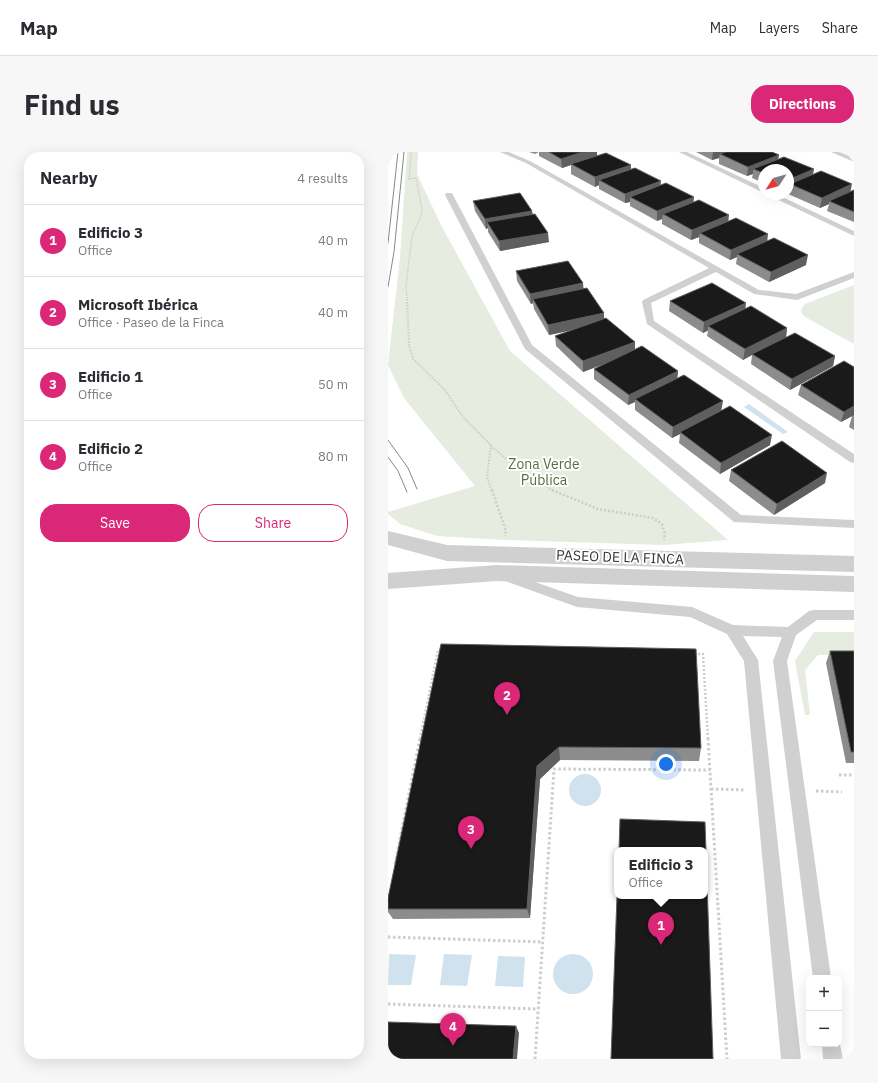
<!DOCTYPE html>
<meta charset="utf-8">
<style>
body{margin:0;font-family:"IBM Plex Sans",sans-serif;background:#f7f7f7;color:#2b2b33}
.controls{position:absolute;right:12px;bottom:12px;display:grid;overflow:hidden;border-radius:8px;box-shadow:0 4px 16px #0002}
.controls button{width:36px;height:36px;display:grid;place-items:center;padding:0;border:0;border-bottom:1px solid #e1e1e2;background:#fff;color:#2b2b33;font:20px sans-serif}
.compass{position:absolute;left:370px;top:12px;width:36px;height:36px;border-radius:50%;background:#fff;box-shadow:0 4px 16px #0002;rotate:234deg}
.you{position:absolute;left:278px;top:612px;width:14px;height:14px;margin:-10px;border:3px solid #fff;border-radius:50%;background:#1a73e8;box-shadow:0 0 0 6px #1a73e833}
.badge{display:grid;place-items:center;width:26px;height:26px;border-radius:50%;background:#db2777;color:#fff;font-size:13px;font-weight:700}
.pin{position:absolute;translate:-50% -33px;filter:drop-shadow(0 1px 2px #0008)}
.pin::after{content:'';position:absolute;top:21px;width:14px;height:12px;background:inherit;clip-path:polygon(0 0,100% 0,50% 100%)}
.popup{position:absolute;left:226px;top:695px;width:94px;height:52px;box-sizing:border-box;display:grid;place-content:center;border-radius:8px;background:#fff;filter:drop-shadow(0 1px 3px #0005);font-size:13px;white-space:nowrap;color:#7c7c81}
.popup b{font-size:15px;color:#2b2b33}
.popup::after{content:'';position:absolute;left:50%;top:100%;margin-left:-8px;border:8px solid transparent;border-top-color:#fff}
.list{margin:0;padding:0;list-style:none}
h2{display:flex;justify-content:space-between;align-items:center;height:52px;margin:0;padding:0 16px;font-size:17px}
h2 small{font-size:13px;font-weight:400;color:#7c7c81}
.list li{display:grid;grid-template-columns:26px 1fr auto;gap:12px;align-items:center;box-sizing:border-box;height:72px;padding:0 16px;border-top:1px solid #e1e1e2}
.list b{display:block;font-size:15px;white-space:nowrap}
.list p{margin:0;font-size:13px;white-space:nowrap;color:#7c7c81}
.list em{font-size:13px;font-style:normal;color:#7c7c81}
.actions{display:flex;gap:8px;padding:12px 16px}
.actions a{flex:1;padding:9px 0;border:1px solid #db2777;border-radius:16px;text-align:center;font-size:14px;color:#db2777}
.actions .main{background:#db2777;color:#fff}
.map{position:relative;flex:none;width:466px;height:907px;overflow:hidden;border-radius:16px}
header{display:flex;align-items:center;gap:24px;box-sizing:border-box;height:56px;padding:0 20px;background:#fff;border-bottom:1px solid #e1e1e2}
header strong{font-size:19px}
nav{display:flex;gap:22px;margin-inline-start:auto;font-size:14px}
.intro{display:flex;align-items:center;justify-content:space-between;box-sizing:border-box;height:96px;padding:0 24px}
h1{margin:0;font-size:28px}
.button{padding:10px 18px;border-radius:16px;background:#db2777;color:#fff;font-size:14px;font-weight:700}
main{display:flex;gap:24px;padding:0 24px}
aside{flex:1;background:#fff;border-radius:16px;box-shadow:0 4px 16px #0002}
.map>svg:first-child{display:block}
.green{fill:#e6ecdf}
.water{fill:#cfe2ee}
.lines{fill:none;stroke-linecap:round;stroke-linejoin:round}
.path-far3{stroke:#cdcdcd;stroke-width:1.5;stroke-dasharray:1 1;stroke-linecap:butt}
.path-far2{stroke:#cdcdcd;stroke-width:2;stroke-dasharray:1.5 1.5;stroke-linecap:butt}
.path-far1{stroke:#cdcdcd;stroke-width:2.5;stroke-dasharray:2 2;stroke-linecap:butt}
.path{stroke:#cdcdcd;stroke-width:3;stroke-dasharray:2.5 2.5;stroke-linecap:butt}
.service{fill:#d0d0d0;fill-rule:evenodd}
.minor{fill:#d0d0d0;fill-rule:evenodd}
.tram{stroke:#888;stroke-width:1}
.wall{fill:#8c8c8c}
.shaded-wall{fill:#5f5f5f}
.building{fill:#1a1a1a;stroke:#5f5f5f}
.labels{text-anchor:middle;stroke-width:4;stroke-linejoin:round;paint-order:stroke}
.park-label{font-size:14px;fill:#56703f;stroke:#fff}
.street-label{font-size:14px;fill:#333;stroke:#fff}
</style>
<header>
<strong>Map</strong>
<nav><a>Map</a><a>Layers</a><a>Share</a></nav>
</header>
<div class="intro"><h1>Find us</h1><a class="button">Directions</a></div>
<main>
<aside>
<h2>Nearby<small>4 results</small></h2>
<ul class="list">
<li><span class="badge">1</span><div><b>Edificio 3</b><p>Office</p></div><em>40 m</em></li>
<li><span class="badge">2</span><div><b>Microsoft Ibérica</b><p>Office · Paseo de la Finca</p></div><em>40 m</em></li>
<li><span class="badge">3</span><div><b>Edificio 1</b><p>Office</p></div><em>50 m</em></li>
<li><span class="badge">4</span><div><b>Edificio 2</b><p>Office</p></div><em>80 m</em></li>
</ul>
<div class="actions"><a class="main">Save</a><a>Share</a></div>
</aside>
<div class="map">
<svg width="466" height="907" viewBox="0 0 466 907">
<rect width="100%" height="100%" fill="#fff"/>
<path class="green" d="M19 0H30L29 22 53 73 122 199 340 388 275 393 117 388 49 384 12 372 0 362V360L87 334 16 246 0 213 12 106Z
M466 133V192L417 165 413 160 414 156 417 152Z
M426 480H466V503H430L417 518 422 563H417L407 509Z"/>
<path class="water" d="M361 252 400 280 395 282 356 255Z
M181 638a16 16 0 1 1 32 0a16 16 0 1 1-32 0Z
M1 802 28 803 23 833H0Z
M56 802 84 803 79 834 52 833Z
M165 822a20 20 0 1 1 40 0a20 20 0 1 1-40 0Z
M110 804 137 805 135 835 107 834Z"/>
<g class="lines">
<path class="path-far3" d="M0 12 1 0
M19 148 18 134 24 84 33 64 34 58 28 26 21 27 23 0"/>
<path class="path-far2" d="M19 147 21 193 25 207 57 238 75 265 103 293 99 325 104 339
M103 294 130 317 166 339"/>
<path class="path-far1" d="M104 338 118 379 117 384
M164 338 210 357 265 366 274 372 277 382 276 388
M306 502H315L320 587
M32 587 50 498H55"/>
<path class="path" d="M320 586 339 907
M451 623H466
M323 637 357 638
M428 639 454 640
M7 712 32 586
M0 785 155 790
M0 852 150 857
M147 907 166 617 322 618"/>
<path class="service" d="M112 0H121L142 9 371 138 408 142 466 120V126L409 148 366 142 328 120 263 151 266 169 466 302V311L462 310 259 172 254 150 255 148 321 116 138 11Z
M291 0H299L376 36V41Z
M443 0H452L466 6V10Z
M58 41H64L65 43 144 193 353 363 466 368V376L346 370 137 197 57 43Z
M378 42H388L466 79V84Z
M116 419 190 445 304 455 345 473 400 475 421 459 426 458H466V468H429L408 483 399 509 443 826H425L385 509 394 485 355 484 370 508 413 907H393L356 509 339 482 302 465 189 455 112 427 110 424 112 421Z
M451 888 455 907H435L434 892H451Z"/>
<path class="minor" d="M0 379 59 393 466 404V420L59 409 0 393Z
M109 413 466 424V440L109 429 0 437V421Z"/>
<path class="tram" d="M0 91 10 0
M0 135 6 100 16 0
M0 288 20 316 29 337
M0 305 10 319 19 340"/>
</g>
<path class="wall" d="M141 0H209V4L243 13V17L272 33 306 45 305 50 340 70 379 89 418 113 381 130 348 112 349 105 342 108 311 91V85L303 88 274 72V67L269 69 242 54V50L237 51 211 37V33L207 35 183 22V13L174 16 151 4V0L147 2Z
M308 0H384L391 3 390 7 426 17 425 22 463 39 466 38V70L439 59 441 52 432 56 400 42 401 36 400 37V18H376V31L364 26 365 22 359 24 331 12V6L324 8Z
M85 49 144 59 145 62 161 90 112 99 100 80V76L98 77 87 59Z
M128 119 196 137 216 161V167L247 198 290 219 289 226 382 293 332 322 291 291 292 282 284 286 247 258V250L240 253 206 227V217L213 213 195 220 168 194 167 184 185 178 161 183 146 157 145 151 143 152 129 129Z
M282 149 358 157 399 176 398 185 447 204 445 214 402 238 363 212 364 203 355 208 319 184 320 179 315 181 281 159Z
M413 233 466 263 453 270 410 243Z
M466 263V278L461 275 464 264Z
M343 318 437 331 386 363 341 329Z
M53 492 313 596 311 609 172 608 152 627 142 766 5 767 0 760V746Z
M442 499H466V611H458L438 511Z"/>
<path class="shaded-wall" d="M195 0H209V5L183 12V13L174 16 173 7Z
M325 0H349L332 2 331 6 324 8Z
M391 3 389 12 365 17V22L359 24 360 15Z
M243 13V22L211 28V33L207 35V25Z
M426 17 424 26 402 32 401 36 400 37V28Z
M273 29 272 38 242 45V50L237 51V42Z
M464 32 462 42 441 49V52L432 56 434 46Z
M306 45 305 55 275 62 274 67 269 69V59Z
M144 59 145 68 99 70 100 76 98 77 97 67Z
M341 63 340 73 312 81 311 85 303 88 304 78Z
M160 81 161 90 112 99 111 89Z
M380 82 379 92 349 102V105L342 108 343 98Z
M420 103 418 113 381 130 383 120Z
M195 131 196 141 145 147V151L143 152 142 142Z
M358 151 357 161 320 174V178L315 181 316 170Z
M216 161V171L161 183 160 173Z
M399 176 398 186 364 202V203L355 208 357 197Z
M247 190V200L195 220V209Z
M447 204 445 214 402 238 404 227Z
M290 219 289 229 247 247V250L240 253 241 243Z
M335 249 333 260 292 280V282L284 286 285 275Z
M466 254V263L453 270 456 260Z
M384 283 382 293 332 322 333 311Z
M439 321 437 331 386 363 389 352Z
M171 595 172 608 152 627 142 766 139 757 149 614Z
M128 874 131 881 129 907H125Z"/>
<path class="building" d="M161 0H195L173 7Z
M338 0H384L391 3 360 15 332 2Z
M218 1 243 13 207 25 183 12Z
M396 5 426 17 400 28V18H376V21L365 17Z
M247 16 273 29 237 42 211 28Z
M433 19 464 32 434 46 402 32Z
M278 31 306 45 269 59 242 45Z
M466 38V60L441 49Z
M132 41 144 59 97 67 85 49Z
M311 48 341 63 304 78 275 62Z
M147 62 160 81 111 89 99 70Z
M348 66 380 82 343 98 312 81Z
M386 86 420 103 383 120 349 102Z
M180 109 195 131 142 142 128 119Z
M324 131 358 151 316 170 282 149Z
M199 136 216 161 160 173 145 147Z
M363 154 399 176 357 197 320 174Z
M218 166 247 190 195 209 167 184Z
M407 181 447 204 404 227 364 202Z
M254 194 290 219 241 243 206 217Z
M456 209 466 215V254L456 260 413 233Z
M296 223 335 249 285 275 247 247Z
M342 254 384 283 333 311 292 280Z
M394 289 439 321 389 352 343 318Z
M53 492 308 497 313 596 171 595 149 614 139 757H0V746Z
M442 499H466V600H463Z
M232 667 317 670 325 907H223L229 744H317V698H231Z
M0 870 128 874 125 907H0Z"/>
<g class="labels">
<g class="park-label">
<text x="156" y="317">Zona Verde<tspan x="156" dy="16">Pública</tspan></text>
</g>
<g class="street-label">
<text transform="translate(232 405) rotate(2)" y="5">PASEO DE LA FINCA</text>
</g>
</g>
</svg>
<div class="controls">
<button>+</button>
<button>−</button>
</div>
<svg class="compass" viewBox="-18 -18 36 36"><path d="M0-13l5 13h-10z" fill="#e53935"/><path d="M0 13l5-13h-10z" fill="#7c7c81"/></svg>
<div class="you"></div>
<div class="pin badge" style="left:273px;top:793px">1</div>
<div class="popup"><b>Edificio 3</b>Office</div>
<div class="pin badge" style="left:119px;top:563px">2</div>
<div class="pin badge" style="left:83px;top:697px">3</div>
<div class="pin badge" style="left:65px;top:894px">4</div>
</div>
</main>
